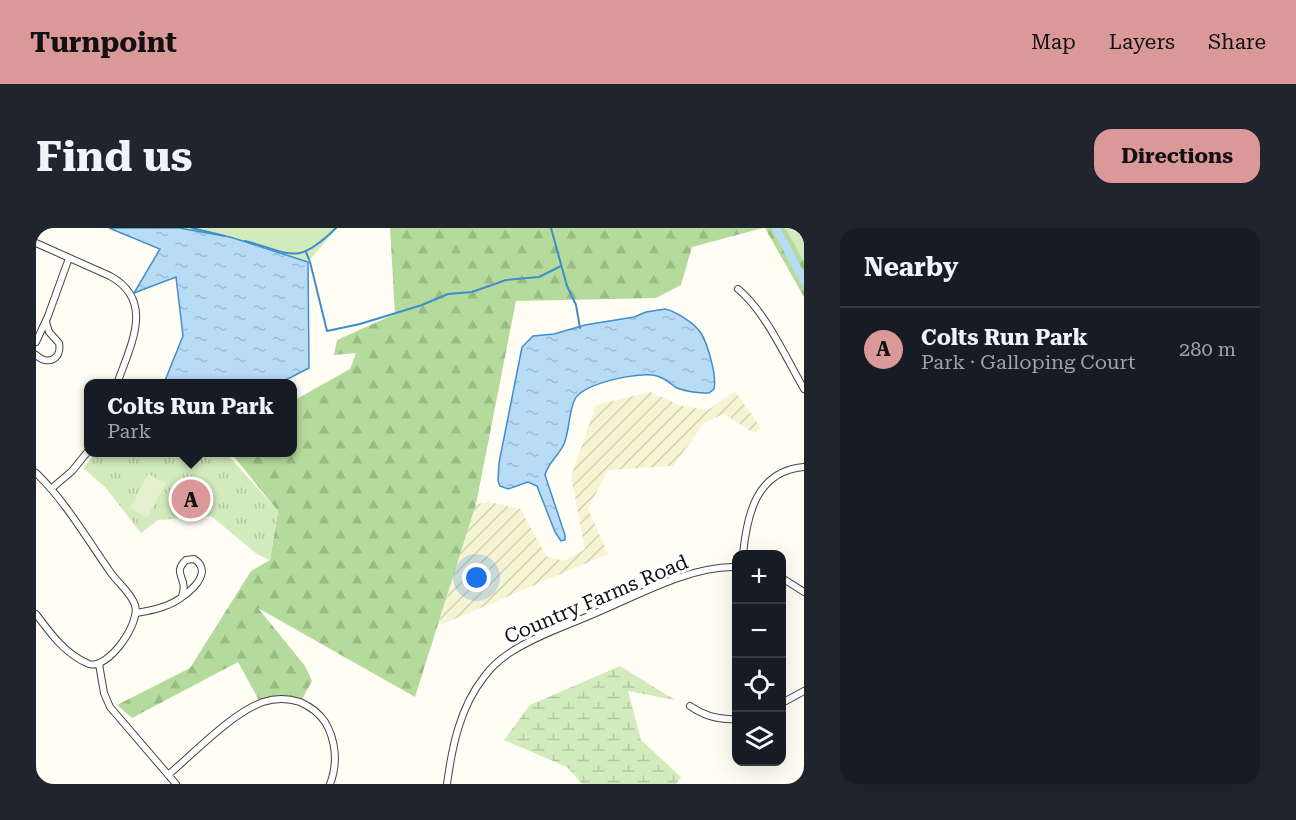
<!DOCTYPE html>
<meta charset="utf-8">
<style>
body{margin:0;font-family:"Roboto Serif",serif;background:#20242c;color:#f1f3f6}
.controls{position:absolute;right:18px;bottom:18px;display:grid;overflow:hidden;border-radius:12px;box-shadow:0 6px 24px #0002}
.controls button{width:54px;height:54px;display:grid;place-items:center;padding:0;border:0;border-bottom:2px solid #363941;background:#171b24;color:#f1f3f6;font:30px sans-serif}
.you{position:absolute;left:441px;top:350px;width:21px;height:21px;margin:-15px;border:4px solid #fff;border-radius:50%;background:#1a73e8;box-shadow:0 0 0 9px #1a73e833}
.badge{display:grid;place-items:center;width:39px;height:39px;border-radius:50%;background:#db9899;color:#111;font-size:20px;font-weight:700}
.pin{position:absolute;translate:-50% -50%;border:3px solid #fff;box-shadow:0 2px 6px #0006}
.popup{position:absolute;left:48px;top:151px;width:213px;height:78px;box-sizing:border-box;display:grid;place-content:center;border-radius:12px;background:#171b24;filter:drop-shadow(0 2px 4px #0005);font-size:20px;white-space:nowrap;color:#9ea1a6}
.popup b{font-size:22px;color:#f1f3f6}
.popup::after{content:'';position:absolute;left:50%;top:100%;margin-left:-12px;border:12px solid transparent;border-top-color:#171b24}
.list{margin:0;padding:0;list-style:none}
h2{display:flex;justify-content:space-between;align-items:center;height:78px;margin:0;padding:0 24px;font-size:26px}
h2 small{font-size:20px;font-weight:400;color:#9ea1a6}
.list li{display:grid;grid-template-columns:39px 1fr auto;gap:18px;align-items:center;box-sizing:border-box;height:84px;padding:0 24px;border-top:2px solid #363941}
.list b{display:block;font-size:22px;white-space:nowrap}
.list p{margin:0;font-size:20px;white-space:nowrap;color:#9ea1a6}
.list em{font-size:20px;font-style:normal;color:#9ea1a6}
.icon{flex:none;width:33px;height:33px;fill:none;stroke:currentColor;stroke-width:2;stroke-linecap:round;stroke-linejoin:round}
.map{position:relative;flex:none;width:768px;height:556px;overflow:hidden;border-radius:18px}
header{display:flex;align-items:center;gap:36px;box-sizing:border-box;height:84px;padding:0 30px;background:#db9899;color:#111}
header strong{font-size:28px}
nav{display:flex;gap:33px;margin-inline-start:auto;font-size:21px}
.intro{display:flex;align-items:center;justify-content:space-between;box-sizing:border-box;height:144px;padding:0 36px}
h1{margin:0;font-size:42px}
.button{padding:15px 27px;border-radius:18px;background:#db9899;color:#111;font-size:21px;font-weight:700}
main{display:flex;gap:36px;padding:0 36px}
aside{flex:1;background:#171b24;border-radius:18px;box-shadow:0 6px 24px #0002}
.map>svg:first-child{display:block}
.farmland{fill:url(#farmland-furrows)}
.grass{fill:#d2eabc}
.forest{fill:url(#forest-firs)}
.wetland{fill:url(#wetland-marsh)}
.park{fill:url(#park-tufts)}
.pitch{fill:#e3f1ce}
.water{fill:url(#water-ripples);stroke:#408dcd;stroke-width:1.5}
.lines{fill:none;stroke-linecap:round;stroke-linejoin:round}
.stream{stroke:#408dcd;stroke-width:2}
.canal{stroke:#b8dcf6;stroke-width:8}
.street-casing{stroke:#434343;stroke-width:8}
.street{stroke:#fff;stroke-width:6}
.labels{text-anchor:middle;stroke-width:6;stroke-linejoin:round;paint-order:stroke}
.street-label{font-size:20px;fill:#101010;stroke:#fff}
</style>
<header>
<strong>Turnpoint</strong>
<nav><a>Map</a><a>Layers</a><a>Share</a></nav>
</header>
<div class="intro"><h1>Find us</h1><a class="button">Directions</a></div>
<main>
<div class="map">
<svg width="768" height="556" viewBox="0 0 768 556">
<defs>
<pattern id="farmland-furrows" width="10" height="10" patternUnits="userSpaceOnUse" patternTransform="scale(1.5)"><rect width="10" height="10" fill="#f5f4d3"/><path d="M-1 1l2-2M0 10L10 0M9 11l2-2" fill="none" stroke="#d1d0b4"/></pattern>
<pattern id="forest-firs" width="22" height="20" patternUnits="userSpaceOnUse" patternTransform="scale(1.5)"><rect width="22" height="20" fill="#b5db9c"/><path d="M5 1l3.5 6h-7zM16 11l3.5 6h-7z" fill="#9bbb85"/></pattern>
<pattern id="wetland-marsh" width="20" height="14" patternUnits="userSpaceOnUse" patternTransform="scale(1.5)"><rect width="20" height="14" fill="#d2eabc"/><path d="M1 5h8M5 5V1M11 12h8M15 12V8" fill="none" stroke="#b3c8a1"/></pattern>
<pattern id="park-tufts" width="24" height="20" patternUnits="userSpaceOnUse" patternTransform="scale(1.5)"><rect width="24" height="20" fill="#d2eabc"/><path d="M3 7l-1-3M5 7V3M7 7l1-3M15 17l-1-3M17 17v-4M19 17l1-3" fill="none" stroke="#b3c8a1"/></pattern>
<pattern id="water-ripples" width="26" height="14" patternUnits="userSpaceOnUse" patternTransform="scale(1.5)"><rect width="26" height="14" fill="#b8dcf6"/><path d="M2 4q2-2 4 0t4 0M15 11q2-2 4 0t4 0" fill="none" stroke="#9dbcd2"/></pattern>
</defs>
<rect width="100%" height="100%" fill="#fffdf4"/>
<path class="farmland" d="M699 163 725 200 718 205 688 186 669 194 637 238 572 242 552 281 572 326 402 398 440 276 454 274 484 281 511 329 529 333 549 321 535 249 560 177 614 164 645 178 672 182Z"/>
<path class="grass" d="M143 0H301L272 34 194 9Z
M768 0V33L749 1Z"/>
<path class="forest" d="M354 0H727L656 19 645 57 620 70 480 73 440 276 379 469 222 380 269 438 276 453 264 475 224 474 202 434 96 490 81 477 154 440 215 343 234 332 242 283 195 225 257 224V173L314 141 320 125 298 127 301 112 359 86Z
M729 0H749L768 33V69Z"/>
<path class="wetland" d="M584 438 639 472 592 463 605 512 645 549 640 556H546L531 539 468 512 494 477Z"/>
<path class="park" d="M60 225H190L242 283 234 332 221 326 175 288 122 292 105 305 69 259 47 240Z"/>
<path class="pitch" d="M112 246 130 255 111 290 94 280Z"/>
<path class="water" d="M73 0H143L194 9 272 34 273 140 244 155H128L147 108 140 49 98 65 124 21Z
M629 81C640 83 659 96 665 105 672 117 681 148 678 161L673 165C663 165 651 164 641 160 634 156 629 150 621 148 604 143 548 155 539 171 532 186 534 201 528 216 523 227 512 235 509 247L529 307V312L525 313 519 304 501 258 492 254 472 261 464 258 462 253 463 235 486 119 497 108 518 106 549 97 598 89 610 84Z"/>
<g class="lines">
<path class="stream" d="M156 0 189 8
M515 0 531 58 540 77 544 100
M209 13C256 25 260 39 300 0
M270 24 274 34 291 103 324 96 386 77 412 66 436 64 470 52 503 49 525 38"/>
<path class="canal" d="M740 0 768 53"/>
<defs>
<path id="street" d="M0 15 74 48C120 73 94 118 81 156
M702 61C729 83 750 130 768 161
M0 114 12 88 33 30
M0 127C12 138 26 131 23 115L13 104 10 94
M0 245C30 274 51 311 75 345 82 355 95 365 99 377 105 395 72 442 53 436 30 427 14 405 0 386
M15 261 36 243 53 222
M707 326C711 287 720 243 768 239
M746 350 768 364
M101 385C110 383 120 382 129 378 145 373 182 346 158 331L150 332C135 346 153 350 146 368
M63 436 68 465 74 479 140 556
M746 475 768 463
M654 478C668 488 683 492 700 491
M132 547C158 525 196 485 227 474 239 470 252 470 264 474 273 478 283 485 289 494 300 512 302 536 294 556
M411 556C416 519 424 479 448 449 455 439 464 431 475 424 501 407 533 397 562 384 602 367 657 337 700 339"/>
</defs>
<use href="#street" class="street-casing"/>
<use href="#street" class="street"/>
</g>
<g class="labels">
<g class="street-label">
<text transform="translate(560 371) rotate(-23)" y="7">Country Farms Road</text>
</g>
</g>
</svg>
<div class="controls">
<button>+</button>
<button>−</button>
<button><svg class="icon" aria-label="locate" viewBox="0 0 24 24"><circle cx="12" cy="12" r="6"/><path d="M12 2v4M12 18v4M2 12h4M18 12h4"/></svg></button>
<button><svg class="icon" aria-label="layers" viewBox="0 0 24 24"><path d="M12 4l9 5-9 5-9-5zM3 14l9 5 9-5"/></svg></button>
</div>
<div class="you"></div>
<div class="pin badge" style="left:155px;top:271px">A</div>
<div class="popup"><b>Colts Run Park</b>Park</div>
</div>
<aside>
<h2>Nearby<small></small></h2>
<ul class="list">
<li><span class="badge">A</span><div><b>Colts Run Park</b><p>Park · Galloping Court</p></div><em>280 m</em></li>
</ul>
</aside>
</main>
